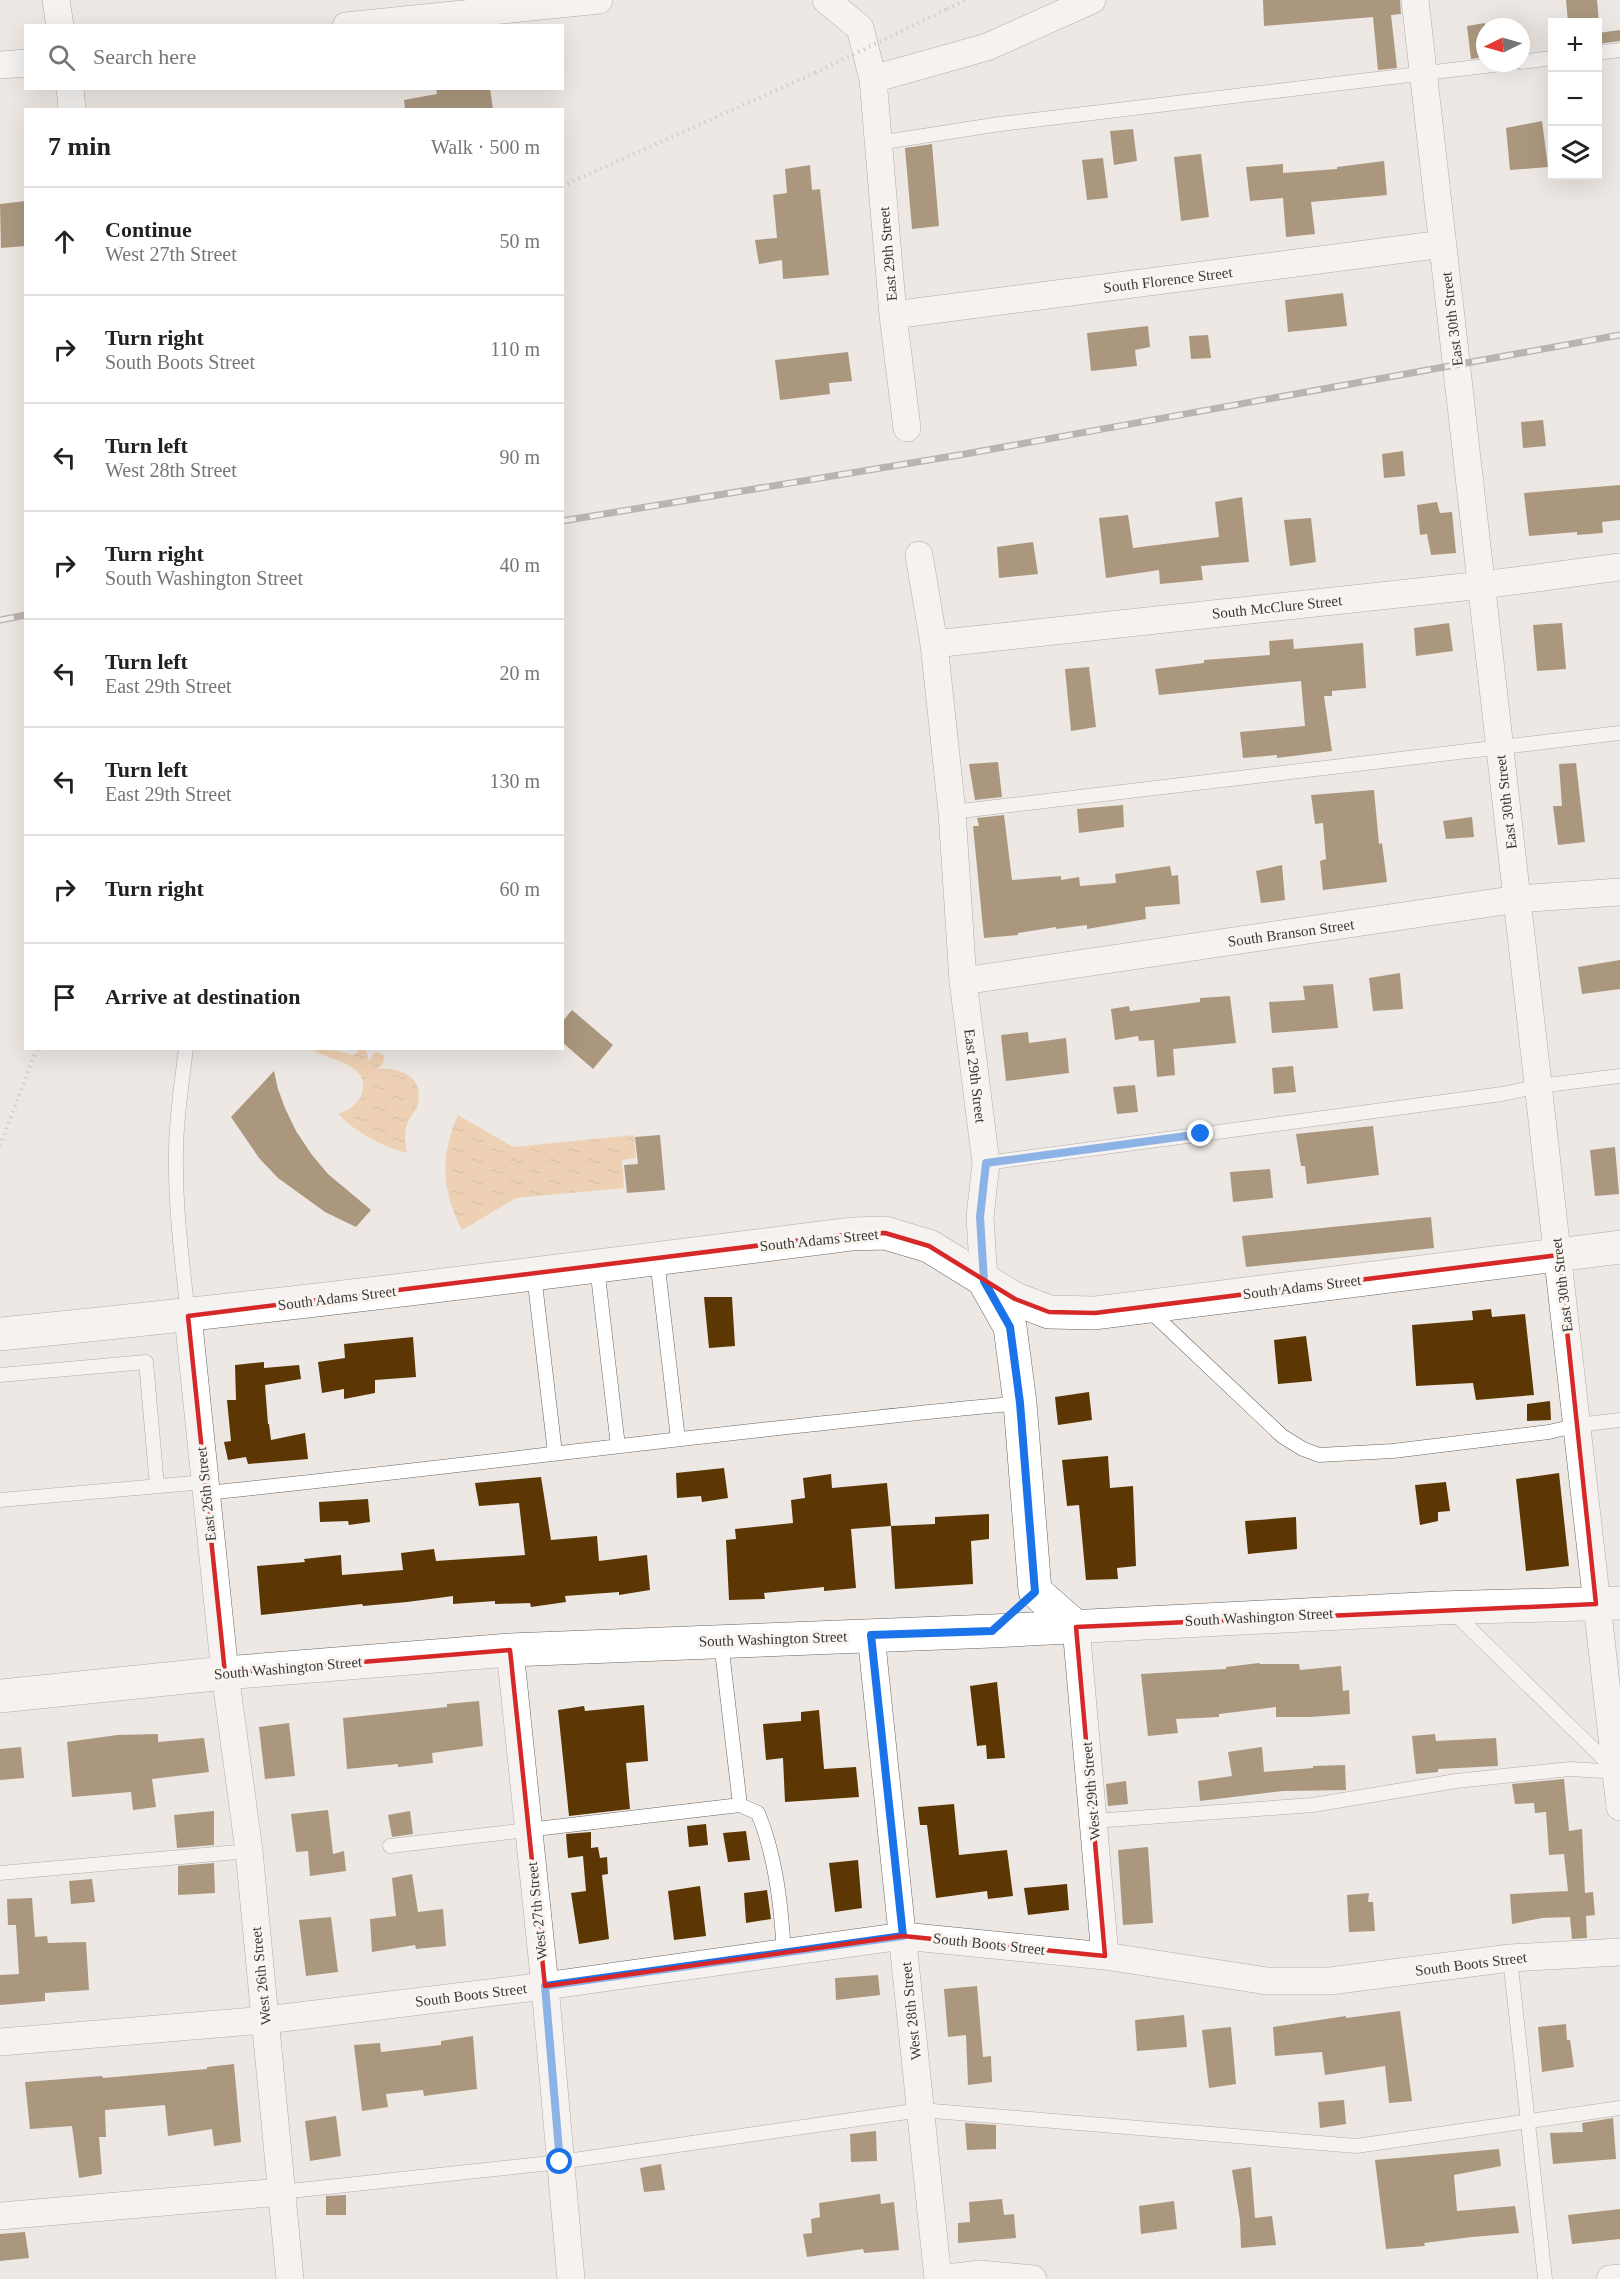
<!DOCTYPE html>
<meta charset="utf-8">
<style>
body{margin:0;font-family:"Times New Roman",serif;background:#f2f2f2;color:#222}
.controls{position:absolute;right:18px;top:18px;display:grid;overflow:hidden;border-radius:0px;box-shadow:0 6px 24px #0002}
.controls button{width:54px;height:54px;display:grid;place-items:center;padding:0;border:0;border-bottom:2px solid #e0e0e0;background:#fff;color:#222;font:30px sans-serif}
.compass{position:absolute;left:1476px;top:18px;width:54px;height:54px;border-radius:50%;background:#fff;box-shadow:0 6px 24px #0002;rotate:265deg}
.stop{position:absolute;width:18px;height:18px;margin:-14px;border:4px solid #1a73e8;border-radius:50%;background:#fff}
.stop.end{background:#1a73e8;border-color:#fff;box-shadow:0 2px 6px #0008}
.list{margin:0;padding:0;list-style:none}
h2{display:flex;justify-content:space-between;align-items:center;height:78px;margin:0;padding:0 24px;font-size:26px}
h2 small{font-size:20px;font-weight:400;color:#767676}
.list li{display:grid;grid-template-columns:39px 1fr auto;gap:18px;align-items:center;box-sizing:border-box;height:108px;padding:0 24px;border-top:2px solid #e0e0e0}
.list b{display:block;font-size:22px;white-space:nowrap}
.list p{margin:0;font-size:20px;white-space:nowrap;color:#767676}
.list em{font-size:20px;font-style:normal;color:#767676}
.icon{flex:none;width:33px;height:33px;fill:none;stroke:currentColor;stroke-width:2;stroke-linecap:round;stroke-linejoin:round}
.map{position:relative;flex:none;width:1620px;height:2279px;overflow:hidden}
.search{position:absolute;background:#fff;box-shadow:0 6px 24px #0002;left:24px;top:24px;width:540px;height:66px;display:flex;align-items:center;gap:15px;box-sizing:border-box;padding:0 21px;border-radius:0px;color:#767676;font-size:22px}
.panel{position:absolute;background:#fff;box-shadow:0 6px 24px #0002;left:24px;top:108px;width:540px;height:942px;border-radius:0px}
.map>svg:first-child{display:block}
.water{fill:url(#water-ripples)}
.building{fill:#5c3703}
.lines{fill:none;stroke-linecap:round;stroke-linejoin:round}
.lane-casing{stroke:#696560;stroke-width:15}
.street-casing{stroke:#696560;stroke-width:28}
.secondary-casing{stroke:#696560;stroke-width:34}
.path{stroke:#b4b0ac;stroke-width:4;stroke-dasharray:1.5 4.5;stroke-linecap:butt}
.lane{stroke:#fff;stroke-width:14}
.street{stroke:#fff;stroke-width:27}
.secondary{stroke:#fff;stroke-width:33}
.rail-casing{stroke:#7a7774;stroke-width:7}
.rail{stroke:#faf5f0;stroke-width:4.5;stroke-dasharray:14;stroke-linecap:butt}
.path-bridge{stroke:#b4b0ac;stroke-width:4;stroke-dasharray:1.5 4.5;stroke-linecap:butt}
.route{stroke:#1a73e8;stroke-width:8}
.marked{fill:none;stroke:#d62828;stroke-width:4.5;stroke-linejoin:round}
.labels{text-anchor:middle;stroke-width:6;stroke-linejoin:round;paint-order:stroke}
.street-label{font-size:15px;fill:#3a3836;stroke:#faf5f0}
</style>
<div class="map">
<svg width="1620" height="2279" viewBox="0 0 1620 2279">
<defs>
<pattern id="water-ripples" width="26" height="14" patternUnits="userSpaceOnUse" patternTransform="scale(1.5)"><rect width="26" height="14" fill="#efb77b"/><path d="M2 4q2-2 4 0t4 0M15 11q2-2 4 0t4 0" fill="none" stroke="#c39666"/></pattern>
</defs>
<rect width="100%" height="100%" fill="#ede8e3"/>
<path class="water" d="M312 1049H329L353 1055 357 1053V1049H366L369 1061 373 1054 377 1052 384 1056 383 1064 377 1069C400 1067 424 1076 418 1104 416 1112 409 1117 407 1125 404 1134 405 1143 407 1153 380 1146 357 1133 338 1114 349 1110 358 1105 362 1093 371 1063 328 1061 312 1049Z
M458 1115 513 1147 634 1135 636 1158 622 1160 624 1188 516 1198 462 1230C441 1189 440 1156 458 1115Z"/>
<path class="building" d="M1263 0H1400L1401 14 1391 15 1397 68 1378 70 1373 17 1264 26Z
M1566 0H1597L1599 22H1568Z
M1485 23V57L1471 59 1467 26Z
M1620 30V41L1598 44V33Z
M436 88H490L493 110H405L404 100 437 94Z
M1542 121 1548 167 1510 170 1506 128Z
M1133 129 1137 161 1114 165 1110 131Z
M932 144 939 226 912 229 905 148Z
M1201 154 1209 217 1181 221 1174 157Z
M1103 158 1108 198 1087 200 1082 160Z
M1384 161 1387 195 1311 202 1315 234 1286 237 1283 198 1250 201 1246 167 1283 164V173L1337 169V167Z
M810 165 812 190 820 189 829 275 783 279 782 260 759 264 755 240 777 238 773 195 787 193 785 169Z
M26 201V246L1 248 0 204Z
M1343 293 1347 326 1288 332 1285 300Z
M1148 326 1150 347 1135 350 1137 366 1091 371 1087 333Z
M1208 335 1211 358 1191 359 1189 336Z
M848 352 852 381 829 383 830 394 780 400 775 360Z
M1543 420 1546 446 1523 448 1521 422Z
M1403 451 1405 476 1384 478 1382 454Z
M1620 485V520L1602 522 1603 533 1577 535V532L1529 536 1524 493Z
M1242 497 1249 562 1201 566 1203 580 1160 584 1159 570 1106 578 1099 518 1128 515 1133 548 1219 537 1215 502Z
M1437 502 1440 513 1452 512 1456 553 1431 555 1427 534 1420 535 1417 505Z
M1311 518 1316 562 1290 566 1284 520Z
M1033 542 1038 574 999 578 997 547Z
M1449 623 1453 651 1416 656 1414 628Z
M1562 623 1566 669 1537 671 1533 625Z
M1293 639 1294 649 1363 643 1366 688 1332 691V696H1324L1332 751 1277 758V755L1243 758 1240 732 1305 726 1301 681 1159 695 1155 669 1204 663V660L1270 655 1269 641Z
M1089 667 1096 727 1071 731 1065 669Z
M998 762 1002 797 975 800 969 764Z
M1576 763 1585 842 1558 845 1553 806H1562L1559 764Z
M1374 790 1379 844 1382 843 1387 882 1323 890 1320 861 1326 859 1323 823 1315 824 1311 795Z
M1123 805 1124 827 1079 833 1077 809Z
M1004 815 1012 880 1061 876V880L1079 877 1080 886 1116 883 1115 874 1170 866 1172 876 1178 875 1180 904 1145 907 1146 919 1087 929V925L1056 929V927L1018 933V935L984 938 973 826H979L977 818Z
M1472 817 1474 837 1446 839 1443 821Z
M1282 865 1285 900 1261 903 1256 871Z
M1620 960V989L1582 994 1578 967Z
M1400 973 1403 1009 1373 1011 1369 978Z
M1333 984 1338 1028 1272 1033 1269 1002 1305 1000 1303 986Z
M1230 996 1236 1043 1173 1049 1175 1075 1157 1077 1154 1040 1139 1041 1138 1036 1115 1040 1111 1009 1129 1006 1130 1011 1200 1002V998Z
M572 1010 613 1045 593 1069 562 1042V1022Z
M1028 1032 1029 1043 1066 1038 1069 1073 1006 1081 1001 1035Z
M1293 1066 1296 1092 1274 1094 1272 1068Z
M274 1071 278 1089 285 1108 296 1131 312 1155 328 1174 371 1210 356 1227 325 1212 278 1178 259 1158 231 1117Z
M1135 1085 1138 1112 1117 1114 1113 1087Z
M1373 1126 1379 1175 1307 1184 1305 1166H1301L1296 1134Z
M660 1135 665 1190 627 1193 624 1165 638 1164 635 1137Z
M1615 1147 1619 1194 1595 1196 1590 1150Z
M1270 1169 1273 1198 1233 1202 1230 1172Z
M1431 1217 1434 1248 1246 1267 1242 1236Z
M704 1297H732L735 1346 709 1348Z
M1491 1309 1492 1317 1525 1314 1534 1395 1476 1400 1473 1383 1416 1386 1412 1325 1473 1320 1472 1311Z
M1306 1336 1312 1381 1278 1384 1274 1340Z
M413 1337 416 1377 375 1380V1393L344 1399V1389L322 1393 318 1362 345 1358 344 1344Z
M264 1362V1368L299 1365 301 1379 265 1385 268 1424H269L271 1440 305 1433 308 1459 248 1464 246 1457 228 1460 224 1442 231 1441 227 1400H236L235 1365Z
M1089 1392 1092 1420 1058 1425 1055 1397Z
M1550 1401 1551 1420 1527 1421V1404Z
M1108 1456 1110 1488 1133 1486 1136 1566 1117 1568 1118 1579 1086 1580 1079 1505 1067 1506 1062 1460Z
M724 1468 728 1498 702 1502 701 1496 677 1498 676 1473Z
M1559 1473 1569 1566 1526 1571 1516 1479Z
M831 1474 832 1488 887 1483 891 1526 851 1529 856 1588 824 1591V1587L764 1593 765 1599 729 1600 726 1540 736 1539 735 1529 793 1523 791 1500 805 1498 803 1478Z
M541 1477 551 1540 597 1536 599 1561 647 1555 650 1590 619 1595V1592L565 1596 566 1602 531 1607 530 1603 495 1604V1601L453 1604V1596L407 1602 363 1606 362 1604 261 1615 257 1566 305 1562 304 1559 341 1555 342 1575 403 1570 401 1553 434 1549 436 1561 525 1555 519 1503 479 1506 475 1483Z
M1446 1482 1450 1511 1438 1512V1521L1420 1525 1415 1485Z
M368 1499 370 1522 349 1525 348 1521 320 1522 319 1502Z
M989 1514V1539L971 1541 973 1584 895 1589 891 1526 935 1524V1517Z
M1296 1517 1297 1549 1248 1554 1245 1521Z
M1259 1663 1260 1664H1299L1300 1670 1341 1666 1343 1691 1349 1690 1350 1714 1310 1717H1276V1707L1219 1714V1717L1176 1719 1178 1733 1148 1736 1141 1674 1226 1669V1667Z
M997 1682 1005 1758 987 1759 986 1745 977 1746 970 1686Z
M479 1701 483 1746 432 1753 433 1763 398 1767V1764L347 1769 343 1718 447 1707V1704Z
M644 1705 648 1761 626 1763 630 1809 569 1816 558 1710 584 1706 585 1711Z
M819 1710 824 1769 856 1767 859 1797 785 1802 783 1758 766 1760 763 1724 801 1721V1712Z
M289 1723 295 1776 265 1779 259 1727Z
M158 1734V1742L204 1738 209 1772 152 1779 156 1807 133 1810 131 1792 72 1797 67 1742 117 1735Z
M1435 1734 1436 1741 1496 1738 1498 1766 1438 1769V1772L1416 1774 1412 1736Z
M21 1747 24 1778 0 1780V1749Z
M1262 1747 1264 1772 1313 1768V1766L1345 1765 1346 1790 1283 1791 1200 1801 1198 1781 1232 1776 1228 1752Z
M1564 1779 1569 1831 1582 1829 1585 1893 1593 1892 1595 1915 1586 1916 1587 1938 1572 1939 1570 1917 1542 1918 1512 1924 1510 1894 1568 1891 1564 1854 1549 1855 1546 1812 1535 1813 1534 1803 1515 1804 1512 1784Z
M1126 1781 1128 1804 1108 1806 1106 1784Z
M954 1804 959 1855 1007 1850 1013 1896 988 1899 987 1891 936 1898 927 1825H920L918 1807Z
M328 1810 333 1854 344 1851 346 1871 310 1876 308 1851 296 1852 291 1814Z
M214 1811V1845L177 1848 174 1815Z
M410 1811 413 1834 392 1837 388 1815Z
M706 1824 708 1845 689 1847 687 1826Z
M746 1831 750 1860 728 1862 723 1833Z
M591 1832V1848L598 1847 600 1858 607 1857 608 1874 602 1875 609 1939 579 1944 571 1893 586 1891 583 1856 568 1858 566 1834Z
M1148 1847 1153 1923 1123 1925 1118 1850Z
M858 1860 862 1908 835 1912 829 1863Z
M214 1863 215 1893 178 1895V1866Z
M412 1874 418 1912 443 1909 446 1946 416 1949 415 1945 372 1952 370 1919 396 1916 392 1878Z
M92 1879 95 1902 71 1904 69 1881Z
M1067 1884 1069 1910 1028 1915 1024 1888Z
M700 1886 706 1936 674 1940 668 1891Z
M767 1890 771 1919 746 1923 744 1893Z
M1369 1893 1368 1902H1373L1375 1931 1349 1932 1347 1895Z
M32 1898 35 1937 47 1936 48 1943 86 1942 89 1990 45 1993V2001L0 2005V1975L19 1974 16 1925H8L7 1899Z
M331 1917 338 1972 306 1976 299 1920Z
M878 1975 880 1995 836 2000 835 1978Z
M977 1986 983 2057 991 2056 992 2082 968 2085 966 2035 948 2037 944 1989Z
M1400 2011 1412 2101 1389 2103 1385 2066 1325 2075 1322 2052 1275 2056 1273 2027 1346 2016V2018Z
M1184 2015 1187 2047 1137 2051 1135 2020Z
M1566 2024 1567 2040H1570L1574 2067 1542 2072 1538 2027Z
M1231 2027 1236 2084 1209 2088 1202 2030Z
M473 2036 477 2089 424 2096 423 2090 386 2094 388 2107 362 2111 354 2045 380 2043 381 2052 441 2045V2041Z
M234 2064 241 2142 214 2146 212 2129 168 2136 165 2105 105 2110 106 2137H99L102 2174 79 2178 72 2126 30 2129 25 2082 102 2076 103 2078 207 2069V2067Z
M1344 2100 1346 2124 1320 2128 1318 2102Z
M336 2116 341 2156 310 2161 305 2121Z
M1613 2118 1616 2159 1553 2164 1550 2133 1583 2132 1582 2123Z
M965 2123 996 2125V2149L967 2150Z
M876 2131 877 2161 851 2162 850 2134Z
M1499 2149 1501 2166 1454 2175 1457 2211 1515 2206 1519 2233 1472 2237 1424 2243 1425 2246 1386 2249 1375 2160Z
M661 2164 665 2190 644 2192 640 2168Z
M1251 2167 1255 2218 1272 2216 1276 2245 1241 2248 1240 2220 1232 2170Z
M880 2194 881 2204 894 2202 899 2250 864 2253 863 2249 807 2257 803 2234 812 2233 811 2219 820 2217 819 2203Z
M346 2195V2215H326V2196Z
M1002 2199 1004 2215 1014 2214 1016 2238 958 2243V2223L970 2222 969 2202Z
M1174 2201 1177 2229 1141 2234 1139 2206Z
M1620 2209V2239L1572 2244 1568 2215Z
M25 2232 29 2258 0 2261V2234Z"/>
<g class="lines">
<defs>
<path id="lane" d="M1598 53 1620 50
M1521 62 1552 58
M878 143 1000 124 1510 63
M952 812 1620 733
M186 1048C181 1088 175 1128 176 1168 176 1217 183 1267 188 1316
M986 1163 1502 1094 1539 1086 1620 1076
M657 1259 678 1439
M597 1267 618 1446
M534 1275 555 1453
M1149 1310 1282 1436 1303 1449 1319 1455 1393 1451 1549 1432 1578 1425 1620 1420
M0 1375 146 1362 157 1486
M206 1493C478 1465 748 1428 1020 1403
M0 1500 205 1482
M1452 1611 1612 1767
M721 1642 740 1805
M1094 1821 1313 1805 1456 1781 1570 1769 1620 1772
M390 1846 740 1805 758 1813C776 1857 781 1905 784 1953
M0 1873 249 1851
M1510 1958 1545 2279
M281 2192 560 2162 921 2110 1356 2146 1620 2108"/>
<path id="street" d="M56 0 60 26
M826 0 860 28 873 79 893 315 907 428
M1415 0 1620 1807
M346 26 599 0
M0 65 26 63
M873 79 987 47 1092 0
M70 88 72 110
M893 315 1443 244
M919 555 934 644 952 812 963 981 986 1163 980 1217 984 1281
M934 644 1482 585 1620 567
M963 981 1518 899 1620 892
M188 1316 225 1673 249 1851 290 2279
M1076 1627 1105 1956
M871 1635 938 2279
M510 1650 545 1986 571 2279
M0 2042 266 2020 545 1986 903 1936 1105 1956 1267 1981H1330L1510 1958 1620 1952
M0 2216 281 2192
M939 2279 980 2274 1033 2279
M1610 2279 1620 2278"/>
<path id="secondary" d="M984 1281 1010 1327 1020 1403 1035 1591 1076 1627
M0 1334C285 1306 568 1270 852 1234L885 1233 929 1246 1015 1299 1049 1312 1095 1313 1620 1247
M0 1696 225 1673 510 1650 992 1631 1439 1608 1620 1603"/>
</defs>
<use href="#lane" class="lane-casing"/>
<use href="#street" class="street-casing"/>
<use href="#secondary" class="secondary-casing"/>
<path class="path" d="M947 9 966 0
M562 186 815 73
M0 1146 37 1048"/>
<use href="#lane" class="lane"/>
<use href="#street" class="street"/>
<use href="#secondary" class="secondary"/>
<defs>
<path id="rail" d="M562 521 965 454 1620 335
M0 620 26 615"/>
</defs>
<use href="#rail" class="rail-casing"/>
<use href="#rail" class="rail"/>
<path class="path-bridge" d="M815 73 947 9"/>
</g>
<g class="lines">
<path class="route" d="M560 2162 545 1986 903 1936 871 1635 992 1631 1035 1592 1020 1403 1010 1327 984 1281 980 1217 986 1163 1201 1134"/>
</g>
<path d="M0 0H1620V2279H0ZM885 1233 929 1246 1015 1299 1049 1312 1095 1313 1559 1255 1596 1604 1076 1627 1105 1956 903 1936 545 1986 510 1650 225 1673 188 1316 852 1234Z" fill="#ede8e3" fill-opacity=".55" fill-rule="evenodd"/>
<path class="marked" d="M885 1233 929 1246 1015 1299 1049 1312 1095 1313 1559 1255 1596 1604 1076 1627 1105 1956 903 1936 545 1986 510 1650 225 1673 188 1316 852 1234Z"/>
<g class="labels">
<g class="street-label">
<text transform="translate(888 254) rotate(-95)" y="5">East 29th Street</text>
<text transform="translate(1168 280) rotate(-7)" y="5">South Florence Street</text>
<text transform="translate(1452 319) rotate(-97)" y="5">East 30th Street</text>
<text transform="translate(1277 607) rotate(-6)" y="5">South McClure Street</text>
<text transform="translate(1506 802) rotate(-97)" y="5">East 30th Street</text>
<text transform="translate(1291 933) rotate(-8)" y="5">South Branson Street</text>
<text transform="translate(975 1076) rotate(83)" y="5">East 29th Street</text>
<text transform="translate(819 1240) rotate(-6)" y="5">South Adams Street</text>
<text transform="translate(1562 1285) rotate(-97)" y="5">East 30th Street</text>
<text transform="translate(1302 1287) rotate(-7)" y="5">South Adams Street</text>
<text transform="translate(337 1298) rotate(-7)" y="5">South Adams Street</text>
<text transform="translate(206 1494) rotate(-96)" y="5">East 26th Street</text>
<text transform="translate(1259 1617) rotate(-3)" y="5">South Washington Street</text>
<text transform="translate(773 1639) rotate(-2)" y="5">South Washington Street</text>
<text transform="translate(288 1668) rotate(-5)" y="5">South Washington Street</text>
<text transform="translate(1091 1791) rotate(-95)" y="5">West 29th Street</text>
<text transform="translate(537 1911) rotate(-96)" y="5">West 27th Street</text>
<text transform="translate(989 1944) rotate(6)" y="5">South Boots Street</text>
<text transform="translate(1471 1964) rotate(-7)" y="5">South Boots Street</text>
<text transform="translate(261 1976) rotate(-96)" y="5">West 26th Street</text>
<text transform="translate(471 1995) rotate(-7)" y="5">South Boots Street</text>
<text transform="translate(911 2011) rotate(-96)" y="5">West 28th Street</text>
</g>
</g>
</svg>
<div class="controls">
<button>+</button>
<button>−</button>
<button><svg class="icon" aria-label="layers" viewBox="0 0 24 24"><path d="M12 4l9 5-9 5-9-5zM3 14l9 5 9-5"/></svg></button>
</div>
<svg class="compass" viewBox="-18 -18 36 36"><path d="M0-13l5 13h-10z" fill="#e53935"/><path d="M0 13l5-13h-10z" fill="#767676"/></svg>
<div class="stop" style="left:560px;top:2162px"></div>
<div class="stop end" style="left:1201px;top:1134px"></div>
<div class="search"><svg class="icon" aria-label="search" viewBox="0 0 24 24"><circle cx="10" cy="10" r="6"/><path d="M15 15l6 6"/></svg>Search here</div>
<section class="panel">
<h2>7 min<small>Walk · 500 m</small></h2>
<ul class="list">
<li><svg class="icon" aria-label="ahead" viewBox="0 0 24 24"><path d="M12 20V5M6 11l6-6 6 6"/></svg><div><b>Continue</b><p>West 27th Street</p></div><em>50 m</em></li>
<li><svg class="icon" aria-label="right" viewBox="0 0 24 24"><path d="M7 20v-9h11M14 6l5 5-5 5"/></svg><div><b>Turn right</b><p>South Boots Street</p></div><em>110 m</em></li>
<li><svg class="icon" aria-label="left" viewBox="0 0 24 24"><path d="M17 20v-9H6M10 6l-5 5 5 5"/></svg><div><b>Turn left</b><p>West 28th Street</p></div><em>90 m</em></li>
<li><svg class="icon" aria-label="right" viewBox="0 0 24 24"><path d="M7 20v-9h11M14 6l5 5-5 5"/></svg><div><b>Turn right</b><p>South Washington Street</p></div><em>40 m</em></li>
<li><svg class="icon" aria-label="left" viewBox="0 0 24 24"><path d="M17 20v-9H6M10 6l-5 5 5 5"/></svg><div><b>Turn left</b><p>East 29th Street</p></div><em>20 m</em></li>
<li><svg class="icon" aria-label="left" viewBox="0 0 24 24"><path d="M17 20v-9H6M10 6l-5 5 5 5"/></svg><div><b>Turn left</b><p>East 29th Street</p></div><em>130 m</em></li>
<li><svg class="icon" aria-label="right" viewBox="0 0 24 24"><path d="M7 20v-9h11M14 6l5 5-5 5"/></svg><div><b>Turn right</b></div><em>60 m</em></li>
<li><svg class="icon" aria-label="arrive" viewBox="0 0 24 24"><path d="M6 21V4h12l-3 4 3 4H6"/></svg><div><b>Arrive at destination</b></div></li>
</ul>
</section>
</div>
